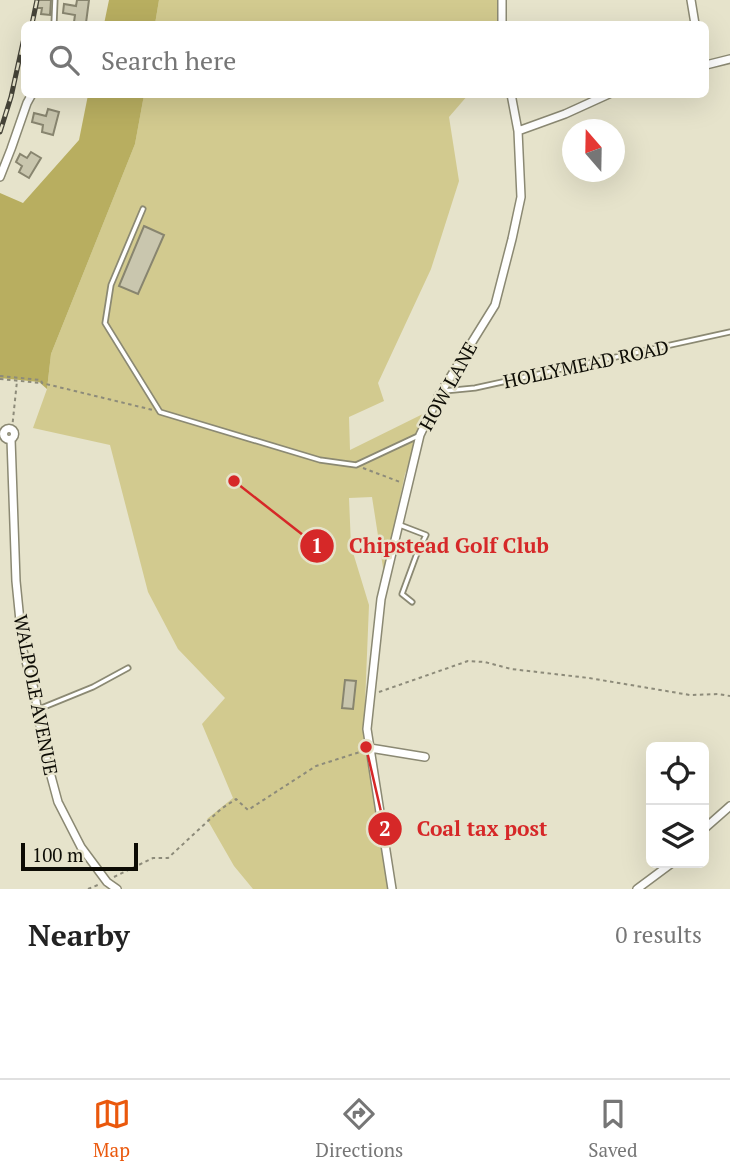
<!DOCTYPE html>
<style>
body{margin:0;font-family:"PT Serif",serif;background:#f6f6f6;color:#222}
.controls{position:absolute;right:21px;bottom:21px;display:grid;overflow:hidden;border-radius:10px;box-shadow:0 7px 28px #0002}
.controls button{width:63px;height:63px;display:grid;place-items:center;padding:0;border:0;border-bottom:2px solid #e0e0e0;background:#fff;color:#222;font:35px sans-serif}
.compass{position:absolute;left:562px;top:119px;width:63px;height:63px;border-radius:50%;background:#fff;box-shadow:0 7px 28px #0002;rotate:340deg}
.scale{position:absolute;left:21px;bottom:18px;width:117px;box-sizing:border-box;padding-left:7px;border:4px solid #0d0c05;border-top:0;font-size:19px;line-height:24px;white-space:nowrap;color:#0d0c05;-webkit-text-stroke:5px #e6e3cb;paint-order:stroke}
.list{margin:0;padding:0;list-style:none}
h2{display:flex;justify-content:space-between;align-items:center;height:91px;margin:0;padding:0 28px;font-size:30px}
h2 small{font-size:23px;font-weight:400;color:#767676}
.icon{flex:none;width:38px;height:38px;fill:none;stroke:currentColor;stroke-width:2;stroke-linecap:round;stroke-linejoin:round}
.map{position:relative;flex:none;width:730px;height:889px;overflow:hidden}
.search{position:absolute;background:#fff;box-shadow:0 7px 28px #0002;left:21px;right:21px;top:21px;height:77px;display:flex;align-items:center;gap:18px;box-sizing:border-box;padding:0 24px;border-radius:10px;color:#767676;font-size:26px}
.sheet{height:189px;background:#fff}
nav{display:flex;justify-content:space-around;align-items:center;box-sizing:border-box;height:98px;border-top:2px solid #e0e0e0;background:#fff;font-size:19px;color:#767676}
nav a{display:grid;justify-items:center;gap:4px}
nav .on{color:#ea580c}
.map>svg:first-child{display:block}
.green{fill:#d2ca8f}
.forest{fill:#b8ae60}
.building{fill:#c9c6ae;stroke:#88856f;stroke-width:2}
.lines{fill:none;stroke-linecap:round;stroke-linejoin:round}
.service-casing{stroke:#8b8973;stroke-width:7}
.minor-casing{stroke:#8b8973;stroke-width:10}
.path{stroke:#8d8b7a;stroke-width:2;stroke-dasharray:3.5 3.5;stroke-linecap:butt}
.service{stroke:#fff;stroke-width:3.5}
.minor{stroke:#fff;stroke-width:7}
.rail-casing{stroke:#454338;stroke-width:5}
.rail{stroke:#e6e3cb;stroke-width:2.5;stroke-dasharray:8;stroke-linecap:butt}
.labels{text-anchor:middle;stroke-width:5;stroke-linejoin:round;paint-order:stroke}
.street-label{font-size:19px;fill:#0d0c05;stroke:#e6e3cb}
.leader{fill:none;stroke:#d62828;stroke-width:2.5}
.callout-dot{fill:#d62828;stroke:#e6e3cb;stroke-width:2.5}
.mark-label{font-size:21px;text-anchor:middle;font-weight:bold;fill:#fff}
.callout-label{font-size:21px;text-anchor:middle;font-weight:bold;fill:#d62828;stroke:#e6e3cb;stroke-width:5;stroke-linejoin:round;paint-order:stroke}
</style>
<div class="map">
<svg width="730" height="889" viewBox="0 0 730 889">
<rect width="100%" height="100%" fill="#e6e3cb"/>
<path class="green" d="M159 0H497L500 24H155Z
M144 95H468L449 117 459 181 431 269 378 383 384 401 349 417 350 450 433 409 405 474 384 574 372 497 349 498 351 546 369 605 364 728 367 761 391 889H253L234 866 207 819 233 798 202 724 225 698 178 649 148 592 110 445 33 428 47 389 51 354 135 144Z"/>
<path class="forest" d="M109 0H159L155 24H104Z
M88 95H144L135 144 51 354 47 389 39 382 0 378V193L23 203 79 140Z"/>
<path class="building" d="M38 0H51L50 15 41 14 42 8H37Z
M77 0H89L86 23 74 22 75 15 63 13 64 4 76 6Z
M48 109 59 112 53 135 42 132 43 125 32 122 34 113 46 116Z
M31 152 41 158 29 178 19 172 22 166 16 162 20 154 27 158Z
M144 226 164 235 138 294 119 286Z
M345 680 356 681 353 709 342 708Z"/>
<g class="lines">
<defs>
<path id="service" d="M54 24 55 0
M143 209 111 285 105 323 160 412 320 460 356 465 418 436
M444 391 475 388 730 332
M400 525 426 535 416 556 402 594 412 602
M39 709 93 687 128 668"/>
<path id="minor" d="M502 0V24
M691 0 695 24
M706 65 730 59
M518 131 565 114 609 94
M0 177 11 149 27 103 32 94
M3.5 434a5.5 5.5 0 1 1 11 0a5.5 5.5 0 1 1-11 0Z
M11 439 16 581 23 651 34 689 44 750 58 802 81 847 107 882 117 889
M370 748 425 757
M704 829 730 806
M392 889 367 729 381 599 420 435 438 397 495 305 512 239 521 197 518 131 511 94
M637 889 672 863"/>
</defs>
<use href="#service" class="service-casing"/>
<use href="#minor" class="minor-casing"/>
<path class="path" d="M0 376 41 380 42 383 153 410
M0 379 41 383
M12 429 17 381
M363 468 400 482
M379 692 468 661 485 662 511 669 589 678 690 695 718 694 730 696
M114 877 153 858H168L221 809 236 799 248 810 316 766 363 751
M88 889 100 884"/>
<use href="#service" class="service"/>
<use href="#minor" class="minor"/>
<defs>
<path id="rail" d="M32 24 37 0
M0 132 11 97 24 38"/>
</defs>
<use href="#rail" class="rail-casing"/>
<use href="#rail" class="rail"/>
</g>
<g class="labels">
<g class="street-label">
<text transform="translate(586 364) rotate(-12)" y="7">HOLLYMEAD ROAD</text>
<text transform="translate(448 386) rotate(-61)" y="7">HOW LANE</text>
<text transform="translate(36 695) rotate(79)" y="7">WALPOLE AVENUE</text>
</g>
</g>
<path class="leader" d="M234 481L317 546M366 747L385 829"/>
<g class="callout-dot">
<circle cx="234" cy="481" r="7"/>
<circle cx="366" cy="747" r="7"/>
<circle cx="317" cy="546" r="18"/>
<circle cx="385" cy="829" r="18"/>
</g>
<g class="mark-label">
<text x="317" y="553">1</text>
<text x="385" y="836">2</text>
</g>
<g class="callout-label">
<text x="449" y="553">Chipstead Golf Club</text>
<text x="482" y="836">Coal tax post</text>
</g>
</svg>
<div class="controls">
<button><svg class="icon" aria-label="locate" viewBox="0 0 24 24"><circle cx="12" cy="12" r="6"/><path d="M12 2v4M12 18v4M2 12h4M18 12h4"/></svg></button>
<button><svg class="icon" aria-label="layers" viewBox="0 0 24 24"><path d="M12 4l9 5-9 5-9-5zM3 14l9 5 9-5"/></svg></button>
</div>
<svg class="compass" viewBox="-18 -18 36 36"><path d="M0-13l5 13h-10z" fill="#e53935"/><path d="M0 13l5-13h-10z" fill="#767676"/></svg>
<div class="scale">100 m</div>
<div class="search"><svg class="icon" aria-label="search" viewBox="0 0 24 24"><circle cx="10" cy="10" r="6"/><path d="M15 15l6 6"/></svg>Search here</div>
</div>
<section class="sheet">
<h2>Nearby<small>0 results</small></h2>
<ul class="list">
</ul>
</section>
<nav>
<a class="on"><svg class="icon" aria-label="map" viewBox="0 0 24 24"><path d="M3 6l6-2 6 2 6-2v14l-6 2-6-2-6 2zM9 4v14M15 6v14"/></svg>Map</a>
<a><svg class="icon" aria-label="directions" viewBox="0 0 24 24"><path d="M12 3l9 9-9 9-9-9zM9 14v-3h6M13 9l2 2-2 2"/></svg>Directions</a>
<a><svg class="icon" aria-label="saved" viewBox="0 0 24 24"><path d="M7 4h10v16l-5-4-5 4z"/></svg>Saved</a>
</nav>
